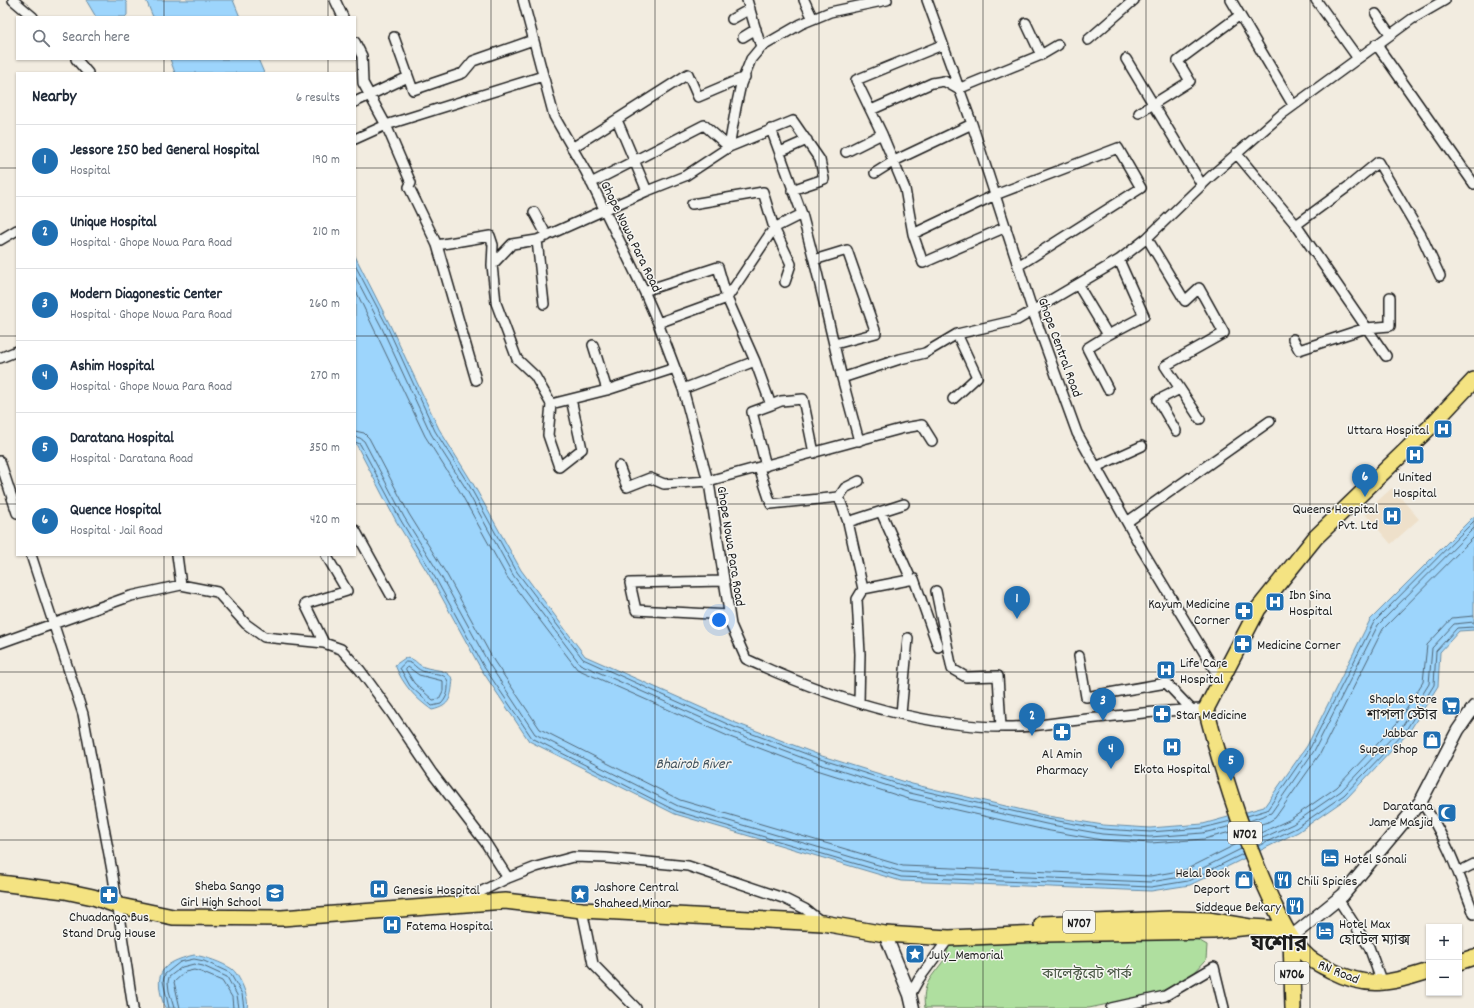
<!DOCTYPE html>
<meta charset="utf-8">
<style>
body{margin:0;font-family:Dekko,"Noto Sans Bengali",sans-serif;background:#f2f2f3;color:#1f2937}
.controls{position:absolute;right:12px;bottom:12px;display:grid;overflow:hidden;border-radius:0px;box-shadow:0 1px 3px #0004}
.controls button{width:36px;height:36px;display:grid;place-items:center;padding:0;border:0;border-bottom:1px solid #e0e1e3;background:#fff;color:#1f2937;font:20px sans-serif}
.you{position:absolute;left:719px;top:620px;width:14px;height:14px;margin:-10px;border:3px solid #fff;border-radius:50%;background:#1a73e8;box-shadow:0 0 0 6px #1a73e833}
.badge{display:grid;place-items:center;width:26px;height:26px;border-radius:50%;background:#1f6fb2;color:#fff;font-size:13px;font-weight:700}
.pin{position:absolute;translate:-50% -33px;filter:drop-shadow(0 1px 2px #0008)}
.pin::after{content:'';position:absolute;top:21px;width:14px;height:12px;background:inherit;clip-path:polygon(0 0,100% 0,50% 100%)}
.list{margin:0;padding:0;list-style:none}
h2{display:flex;justify-content:space-between;align-items:center;height:52px;margin:0;padding:0 16px;font-size:17px}
h2 small{font-size:13px;font-weight:400;color:#747a83}
.list li{display:grid;grid-template-columns:26px 1fr auto;gap:12px;align-items:center;box-sizing:border-box;height:72px;padding:0 16px;border-top:1px solid #e0e1e3}
.list b{display:block;font-size:15px;white-space:nowrap}
.list p{margin:0;font-size:13px;white-space:nowrap;color:#747a83}
.list em{font-size:13px;font-style:normal;color:#747a83}
.icon{flex:none;width:22px;height:22px;fill:none;stroke:currentColor;stroke-width:2;stroke-linecap:round;stroke-linejoin:round}
.map{position:relative;flex:none;width:1474px;height:1008px;overflow:hidden}
.search{position:absolute;background:#fff;box-shadow:0 1px 3px #0004;left:16px;top:16px;width:340px;height:44px;display:flex;align-items:center;gap:10px;box-sizing:border-box;padding:0 14px;border-radius:0px;color:#747a83;font-size:15px}
.panel{position:absolute;background:#fff;box-shadow:0 1px 3px #0004;left:16px;top:72px;width:340px;height:484px;border-radius:0px}
.map>svg:first-child{display:block}
.built{fill:#eee0ca}
.green{fill:#afdf9f;stroke:#667e5e}
.water{fill:#9dd5fc;stroke:#698ba2}
.lines{fill:none;stroke-linecap:round;stroke-linejoin:round}
.shore{stroke:#506676;stroke-width:1}
.minor-casing{stroke:#1c1c1c;stroke-width:12}
.tertiary-casing{stroke:#1c1c1c;stroke-width:15}
.trunk-casing{stroke:#1c1c1c;stroke-width:18}
.minor{stroke:#f6f6f2;stroke-width:9}
.tertiary{stroke:#f6f6f2;stroke-width:12}
.trunk{stroke:#f4e382;stroke-width:15}
.grid{fill:none;stroke:#1c1c1c;stroke-width:1;stroke-opacity:0.55}
.labels{text-anchor:middle;stroke-width:3;stroke-linejoin:round;paint-order:stroke}
.shield{fill:#f6f6f2;stroke:#5d5d5c;stroke-width:1}
.shield-label{font-size:13px;font-weight:bold;fill:#1c1c1c}
.street-label{font-size:14px;fill:#1c1c1c;stroke:#f6f6f2}
.poi-label{font-size:14px;fill:#1c1c1c;stroke:#f6f6f2;text-anchor:start}
.park-label{font-size:14px;fill:#485643;stroke:#f6f6f2}
.water-label{font-size:15px;font-style:italic;fill:#43545f;stroke:#f6f6f2}
.town-label{font-size:22px;font-weight:bold;fill:#1c1c1c;stroke:#f6f6f2}
</style>
<div class="map">
<svg width="1474" height="1008" viewBox="0 0 1474 1008">
<rect width="100%" height="100%" fill="#f2ece0"/>
<filter id="ink" filterUnits="userSpaceOnUse"><feTurbulence type="fractalNoise" baseFrequency=".025" numOctaves="2"/><feDisplacementMap in="SourceGraphic" scale="8" xChannelSelector="R" yChannelSelector="G"/><feConvolveMatrix kernelMatrix="1 2 1 2 8 2 1 2 1" color-interpolation-filters="sRGB"/></filter>
<g filter="url(#ink)">
<path class="built" d="M1392 488 1419 519 1391 544 1364 513Z"/>
<path class="green" d="M1193 937 1207 945 1206 960 1194 973 1166 992 1089 1008H925C921 984 932 977 944 960 947 956 948 946 952 940Z"/>
<path class="water" d="M86 0H125L127 4V15L125 17H96Z
M146 0H233L240 17H153Z
M170 59H258L264 73H175Z
M355 256 389 323 439 429 472 482 521 570 585 656 736 723 822 756 912 784 1048 816 1103 825 1150 828 1203 824 1264 807 1307 746 1370 620 1474 516V630L1459 631 1440 652 1438 686 1409 732 1347 798 1298 832 1190 885 1151 891 901 881 675 814 529 741 481 669 434 583 396 521 355 442Z
M405 658C418 659 414 663 424 667 435 671 445 668 453 679 451 697 451 706 432 710 415 698 403 685 395 665Z
M194 955C206 957 221 962 232 969 239 974 250 999 247 1008H165C153 975 159 963 194 955Z"/>
<g class="lines">
<path class="shore" d="M355 265 386 324 435 431 469 485 517 572 583 659 734 727 820 759 911 788 1047 819 1103 829 1150 832 1203 828 1231 821
M355 276 381 326 431 434 465 487 513 575 580 664 733 732 819 764 910 793 1046 824 1102 834 1150 837 1203 833 1232 826
M355 289 425 436 459 490 507 577 577 669 730 737 817 770 909 799 1045 830 1102 840 1151 843 1204 839 1234 831
M355 431 364 433 369 438 409 514 447 575 494 661 540 729 680 800 903 866 1150 876 1185 870 1239 843
M355 437 360 438 364 441 404 517 442 578 489 664 535 734 678 806 902 872 1151 882 1187 876 1241 849
M355 442 360 444 400 519 437 581 484 667 532 738 676 811 901 877 1151 887 1188 881 1243 854
M406 662C414 662 415 668 422 671 433 675 450 671 448 687 448 693 446 699 441 704L432 706 410 686 400 668Z
M408 667 419 675 443 681V691L439 699 433 700 414 683 406 670Z
M1247 816 1267 810 1310 748 1374 622 1474 521
M1249 821 1271 813 1314 751 1378 625 1474 528
M1251 827 1268 822 1275 818 1320 754 1383 629 1474 537
M1254 836 1291 819 1337 787 1397 723 1423 682 1427 645 1452 618 1474 616
M1256 841 1293 824 1341 791 1402 727 1429 684 1432 648 1454 624 1474 622
M1258 846 1296 828 1344 795 1406 730 1434 685 1436 651 1457 628 1474 627
M169 1008 163 981 165 974 180 962 194 959 204 961 230 973 242 994 244 1008
M174 1008 169 991 168 982 169 977 182 967 194 964 203 966 227 977 237 995 239 1008
M180 1008 174 982 185 972 194 970 201 972 222 981 232 997 233 1008"/>
<defs>
<path id="minor" d="M13 0 33 17
M335 0 343 17
M523 0 554 116 586 172 644 291 658 323 683 389 710 489 731 625 746 659C828 697 921 729 1013 727 1032 727 1051 723 1070 721 1115 716 1160 710 1206 709
M747 0 761 47
M804 0 813 19
M927 0 972 124 1033 312 1077 433 1143 551 1220 679
M1231 0 1293 105
M1316 0 1357 57
M1376 14 1390 34
M732 19 750 9
M1026 23 1041 55
M394 37 413 90 463 73 473 61 533 40
M743 37 756 29
M1088 40 1134 0
M355 42 362 56 363 83 386 125 543 76
M1376 44 1474 184
M942 45 856 80 882 134 905 189 913 234 923 263 1006 227
M76 59 88 73
M1126 59 1202 185
M355 102 408 77
M871 110 932 83 944 81 958 89 1041 55 1058 45
M1139 113 1190 81 1178 61 1240 15
M617 120 647 191
M771 129 802 214 814 260 842 378
M355 139 386 125 411 183 409 187 437 245 476 380
M572 148 688 74 698 97 745 77
M780 152 807 140
M846 152 882 134
M1236 153 1296 225 1386 356
M875 173 894 161 972 124
M591 183 704 125 729 147 793 121 820 160 824 179 792 190
M692 204 763 192 774 228 727 298
M534 212 547 236
M1296 225 1349 186 1378 162 1421 235 1440 276
M913 234 995 195 1118 148 1141 188 1018 266
M1147 238 1185 301 1199 288 1224 333 1165 366 1200 419
M0 240 17 230
M537 240 544 304
M437 245 490 236 493 245 492 265 496 303 517 359 535 376 551 404 571 399 582 449 559 467 548 435 551 404
M814 260 847 250 876 333 835 344
M492 265 512 244 537 240 647 191 685 176 729 147 736 107 741 84 751 59 761 47 801 24 830 12 887 0
M785 282 791 264 774 228 802 214
M1078 285 1108 335 1087 348 1108 389
M644 291 718 267 727 298
M658 323 727 298 755 361
M1108 335 1144 316 1119 260
M1293 339 1299 350 1366 328 1390 326V297
M593 345 607 390
M0 358 17 351
M683 389 755 361 771 405 781 401 803 399 814 453
M571 399 607 390 675 368
M953 399 977 377 957 334
M1176 431 1158 400 1180 389
M859 441 842 378 900 359 925 353 957 334 1017 320 1119 260 1147 238 1209 178 1282 114 1412 19 1445 0
M0 461 17 513
M619 466 627 487 650 478 664 484 708 481 904 428 922 425 932 441
M766 466 752 412 771 405
M1096 467 1142 446
M759 468 771 504 839 497
M859 481 845 488 839 497 848 522 863 589
M881 512 911 579
M848 522 904 504
M1127 522 1270 421
M355 530 391 595
M31 555 83 714 113 876 133 1008
M177 555 181 585
M724 581 630 583 636 610 729 615
M936 591 952 669 966 677 998 676 1001 727
M0 643 131 596 181 585 217 592 246 624 264 637 324 643 341 649 360 670 390 711 432 773 485 842 508 878
M324 643 305 604 347 591 326 555
M1079 656 1086 697 1166 683 1191 709
M859 703 860 654 857 599 863 589 914 579 938 647
M901 714 908 638
M1421 801C1447 839 1458 872 1474 914
M1458 872 1474 864
M1338 899 1369 947 1382 983
M460 902 508 878 536 867 573 857 606 858 688 866 783 898 805 909 822 922
M582 910 593 964 636 1008
M910 995 919 979 949 938
M1111 1008 1165 996 1214 967 1224 1008"/>
<path id="tertiary" d="M885 934 910 995 913 1008
M1291 937 1343 895 1421 801 1458 730 1474 707"/>
<path id="trunk" d="M0 883 65 891 93 897 116 905 173 917 282 918 505 901 582 910 823 923 885 934 949 938 1043 934 1213 931 1250 927
M1042 924 1172 919 1208 920 1250 927 1285 929
M1291 937 1293 1008
M1459 962 1474 957
M1429 971C1390 983 1369 990 1330 970 1323 966 1313 962 1307 956 1291 942 1282 922 1273 903 1244 841 1223 775 1206 709L1258 609 1315 538 1429 428 1474 380"/>
</defs>
<use href="#minor" class="minor-casing"/>
<use href="#tertiary" class="tertiary-casing"/>
<use href="#trunk" class="trunk-casing"/>
<use href="#minor" class="minor"/>
<use href="#tertiary" class="tertiary"/>
<use href="#trunk" class="trunk"/>
</g>
</g>
<path class="grid" d="M164 0V17M328 0V17M491 0V1008M655 0V1008M819 0V1008M983 0V1008M1146 0V1008M1310 0V1008M164 59V73M328 59V73M0 168H17M355 168H1474M0 336H17M355 336H1474M0 504H17M355 504H1474M164 555V1008M328 555V1008M0 672H1474M0 840H1474"/>
<defs>
<symbol id="hospital-square" viewBox="-11 -11 22 22"><rect x="-9" y="-9" width="18" height="18" rx="4" fill="#1f6fb2" stroke="#f6f6f2"/><path d="M-5-5h3v3.5h4V-5h3V5h-3V1.5h-4V5h-3Z" fill="#fff"/></symbol>
<symbol id="pharmacy-square" viewBox="-11 -11 22 22"><rect x="-9" y="-9" width="18" height="18" rx="4" fill="#1f6fb2" stroke="#f6f6f2"/><path d="M-2-6h4v4h4v4h-4v4h-4v-4h-4v-4h4Z" fill="#fff"/></symbol>
<symbol id="supermarket-square" viewBox="-11 -11 22 22"><rect x="-9" y="-9" width="18" height="18" rx="4" fill="#1f6fb2" stroke="#f6f6f2"/><path d="M-6-5.5h2.5l.6 2H6L4.5 2H-2.5L-4.4-4H-6ZM-1.5 3.2a1.3 1.3 0 1 0 .1 0ZM3 3.2a1.3 1.3 0 1 0 .1 0Z" fill="#fff"/></symbol>
<symbol id="shop-square" viewBox="-11 -11 22 22"><rect x="-9" y="-9" width="18" height="18" rx="4" fill="#1f6fb2" stroke="#f6f6f2"/><path d="M-5-2.5h2.3a2.7 3.5 0 0 1 5.4 0H5L5.5 6h-11ZM-1.5-2.5h3a1.5 2.3 0 0 0-3 0Z" fill="#fff"/></symbol>
<symbol id="mosque-square" viewBox="-11 -11 22 22"><rect x="-9" y="-9" width="18" height="18" rx="4" fill="#1f6fb2" stroke="#f6f6f2"/><path d="M3.5-4.9A6 6 0 1 0 3.5 4.9A5 5 0 1 1 3.5-4.9Z" fill="#fff"/></symbol>
<symbol id="hotel-square" viewBox="-11 -11 22 22"><rect x="-9" y="-9" width="18" height="18" rx="4" fill="#1f6fb2" stroke="#f6f6f2"/><path d="M-6-4.5h1.5V1H6V5H4.5V3h-9V5H-6ZM-4 0a1.8 1.8 0 1 1 3.6 0ZM.5 0V-2.5h3Q6-2.5 6 0Z" fill="#fff"/></symbol>
<symbol id="restaurant-square" viewBox="-11 -11 22 22"><rect x="-9" y="-9" width="18" height="18" rx="4" fill="#1f6fb2" stroke="#f6f6f2"/><path d="M-5-6h1v4h1v-4h1v4h1v-4h1v5L-1.5 .5V6h-2V.5L-5-1ZM5-6V6H3V1.5H1.5Q1.5-4 5-6Z" fill="#fff"/></symbol>
<symbol id="school-square" viewBox="-11 -11 22 22"><rect x="-9" y="-9" width="18" height="18" rx="4" fill="#1f6fb2" stroke="#f6f6f2"/><path d="M0-5L7-2L0 1L-7-2ZM-4 1L0 2.5L4 1V4Q0 6-4 4Z" fill="#fff"/></symbol>
<symbol id="sight-square" viewBox="-11 -11 22 22"><rect x="-9" y="-9" width="18" height="18" rx="4" fill="#1f6fb2" stroke="#f6f6f2"/><path d="M0-6L1.8-2.2L6-1.7L2.9 1.2L3.7 5.4L0 3.3L-3.7 5.4L-2.9 1.2L-6-1.7L-1.8-2.2Z" fill="#fff"/></symbol>
</defs>
<g fill-rule="evenodd">
<use href="#hospital-square" x="1432" y="418" width="22" height="22"/>
<use href="#hospital-square" x="1404" y="444" width="22" height="22"/>
<use href="#hospital-square" x="1381" y="505" width="22" height="22"/>
<use href="#hospital-square" x="1264" y="591" width="22" height="22"/>
<use href="#pharmacy-square" x="1233" y="600" width="22" height="22"/>
<use href="#pharmacy-square" x="1232" y="633" width="22" height="22"/>
<use href="#hospital-square" x="1155" y="659" width="22" height="22"/>
<use href="#supermarket-square" x="1440" y="695" width="22" height="22"/>
<use href="#pharmacy-square" x="1151" y="703" width="22" height="22"/>
<use href="#pharmacy-square" x="1051" y="721" width="22" height="22"/>
<use href="#shop-square" x="1421" y="729" width="22" height="22"/>
<use href="#hospital-square" x="1161" y="736" width="22" height="22"/>
<use href="#mosque-square" x="1436" y="802" width="22" height="22"/>
<use href="#hotel-square" x="1319" y="847" width="22" height="22"/>
<use href="#shop-square" x="1233" y="869" width="22" height="22"/>
<use href="#restaurant-square" x="1272" y="869" width="22" height="22"/>
<use href="#hospital-square" x="368" y="878" width="22" height="22"/>
<use href="#school-square" x="264" y="882" width="22" height="22"/>
<use href="#sight-square" x="569" y="883" width="22" height="22"/>
<use href="#pharmacy-square" x="98" y="884" width="22" height="22"/>
<use href="#restaurant-square" x="1284" y="895" width="22" height="22"/>
<use href="#hospital-square" x="381" y="914" width="22" height="22"/>
<use href="#hotel-square" x="1314" y="920" width="22" height="22"/>
<use href="#sight-square" x="904" y="943" width="22" height="22"/>
</g>
<g class="labels">
<g class="shield">
<rect x="1228" y="822" width="34" height="22" rx="3"/>
<rect x="1063" y="911" width="32" height="22" rx="3"/>
<rect x="1275" y="962" width="34" height="22" rx="3"/>
</g>
<g class="shield-label">
<text x="1245" y="838">N702</text>
<text x="1079" y="927">N707</text>
<text x="1292" y="978">N706</text>
</g>
<g class="street-label">
<text transform="translate(632 236) rotate(64)" y="5">Ghope Nowa Para Road</text>
<text transform="translate(1061 347) rotate(70)" y="5">Ghope Central Road</text>
<text transform="translate(732 546) rotate(81)" y="5">Ghope Nowa Para Road</text>
<text transform="translate(1339 971) rotate(22)" y="5">RN Road</text>
</g>
<g class="poi-label">
<text x="1429" y="434" text-anchor="end">Uttara Hospital</text>
<text x="1415" y="481" text-anchor="middle">United<tspan x="1415" dy="16">Hospital</tspan></text>
<text x="1378" y="513" text-anchor="end">Queens Hospital<tspan x="1378" dy="16">Pvt. Ltd</tspan></text>
<text x="1289" y="599">Ibn Sina<tspan x="1289" dy="16">Hospital</tspan></text>
<text x="1230" y="608" text-anchor="end">Kayum Medicine<tspan x="1230" dy="16">Corner</tspan></text>
<text x="1257" y="649">Medicine Corner</text>
<text x="1180" y="667">Life Care<tspan x="1180" dy="16">Hospital</tspan></text>
<text x="1437" y="703" text-anchor="end">Shapla Store<tspan x="1437" dy="16">শাপলা স্টোর</tspan></text>
<text x="1176" y="719">Star Medicine</text>
<text x="1418" y="737" text-anchor="end">Jabbar<tspan x="1418" dy="16">Super Shop</tspan></text>
<text x="1062" y="758" text-anchor="middle">Al Amin<tspan x="1062" dy="16">Pharmacy</tspan></text>
<text x="1172" y="773" text-anchor="middle">Ekota Hospital</text>
<text x="1433" y="810" text-anchor="end">Daratana<tspan x="1433" dy="16">Jame Masjid</tspan></text>
<text x="1344" y="863">Hotel Sonali</text>
<text x="1230" y="877" text-anchor="end">Helal Book<tspan x="1230" dy="16">Deport</tspan></text>
<text x="1297" y="885">Chili Spicies</text>
<text x="261" y="890" text-anchor="end">Sheba Sango<tspan x="261" dy="16">Girl High School</tspan></text>
<text x="594" y="891">Jashore Central<tspan x="594" dy="16">Shaheed Minar</tspan></text>
<text x="393" y="894">Genesis Hospital</text>
<text x="1281" y="911" text-anchor="end">Siddeque Bekary</text>
<text x="109" y="921" text-anchor="middle">Chuadanga Bus<tspan x="109" dy="16">Stand Drug House</tspan></text>
<text x="1339" y="928">Hotel Max<tspan x="1339" dy="16">হোটেল ম্যাক্স</tspan></text>
<text x="406" y="930">Fatema Hospital</text>
<text x="929" y="959">July_Memorial</text>
</g>
<g class="park-label">
<text x="1087" y="978">কালেক্টরেট পার্ক</text>
</g>
<g class="water-label">
<text x="693" y="768">Bhairob River</text>
</g>
<g class="town-label">
<text x="1279" y="950">যশোর</text>
</g>
</g>
</svg>
<div class="controls">
<button>+</button>
<button>−</button>
</div>
<div class="you"></div>
<div class="pin badge" style="left:1017px;top:619px">1</div>
<div class="pin badge" style="left:1032px;top:736px">2</div>
<div class="pin badge" style="left:1103px;top:721px">3</div>
<div class="pin badge" style="left:1111px;top:769px">4</div>
<div class="pin badge" style="left:1231px;top:781px">5</div>
<div class="pin badge" style="left:1365px;top:497px">6</div>
<div class="search"><svg class="icon" aria-label="search" viewBox="0 0 24 24"><circle cx="10" cy="10" r="6"/><path d="M15 15l6 6"/></svg>Search here</div>
<section class="panel">
<h2>Nearby<small>6 results</small></h2>
<ul class="list">
<li><span class="badge">1</span><div><b>Jessore 250 bed General Hospital</b><p>Hospital</p></div><em>190 m</em></li>
<li><span class="badge">2</span><div><b>Unique Hospital</b><p>Hospital · Ghope Nowa Para Road</p></div><em>210 m</em></li>
<li><span class="badge">3</span><div><b>Modern Diagonestic Center</b><p>Hospital · Ghope Nowa Para Road</p></div><em>260 m</em></li>
<li><span class="badge">4</span><div><b>Ashim Hospital</b><p>Hospital · Ghope Nowa Para Road</p></div><em>270 m</em></li>
<li><span class="badge">5</span><div><b>Daratana Hospital</b><p>Hospital · Daratana Road</p></div><em>350 m</em></li>
<li><span class="badge">6</span><div><b>Quence Hospital</b><p>Hospital · Jail Road</p></div><em>420 m</em></li>
</ul>
</section>
</div>
